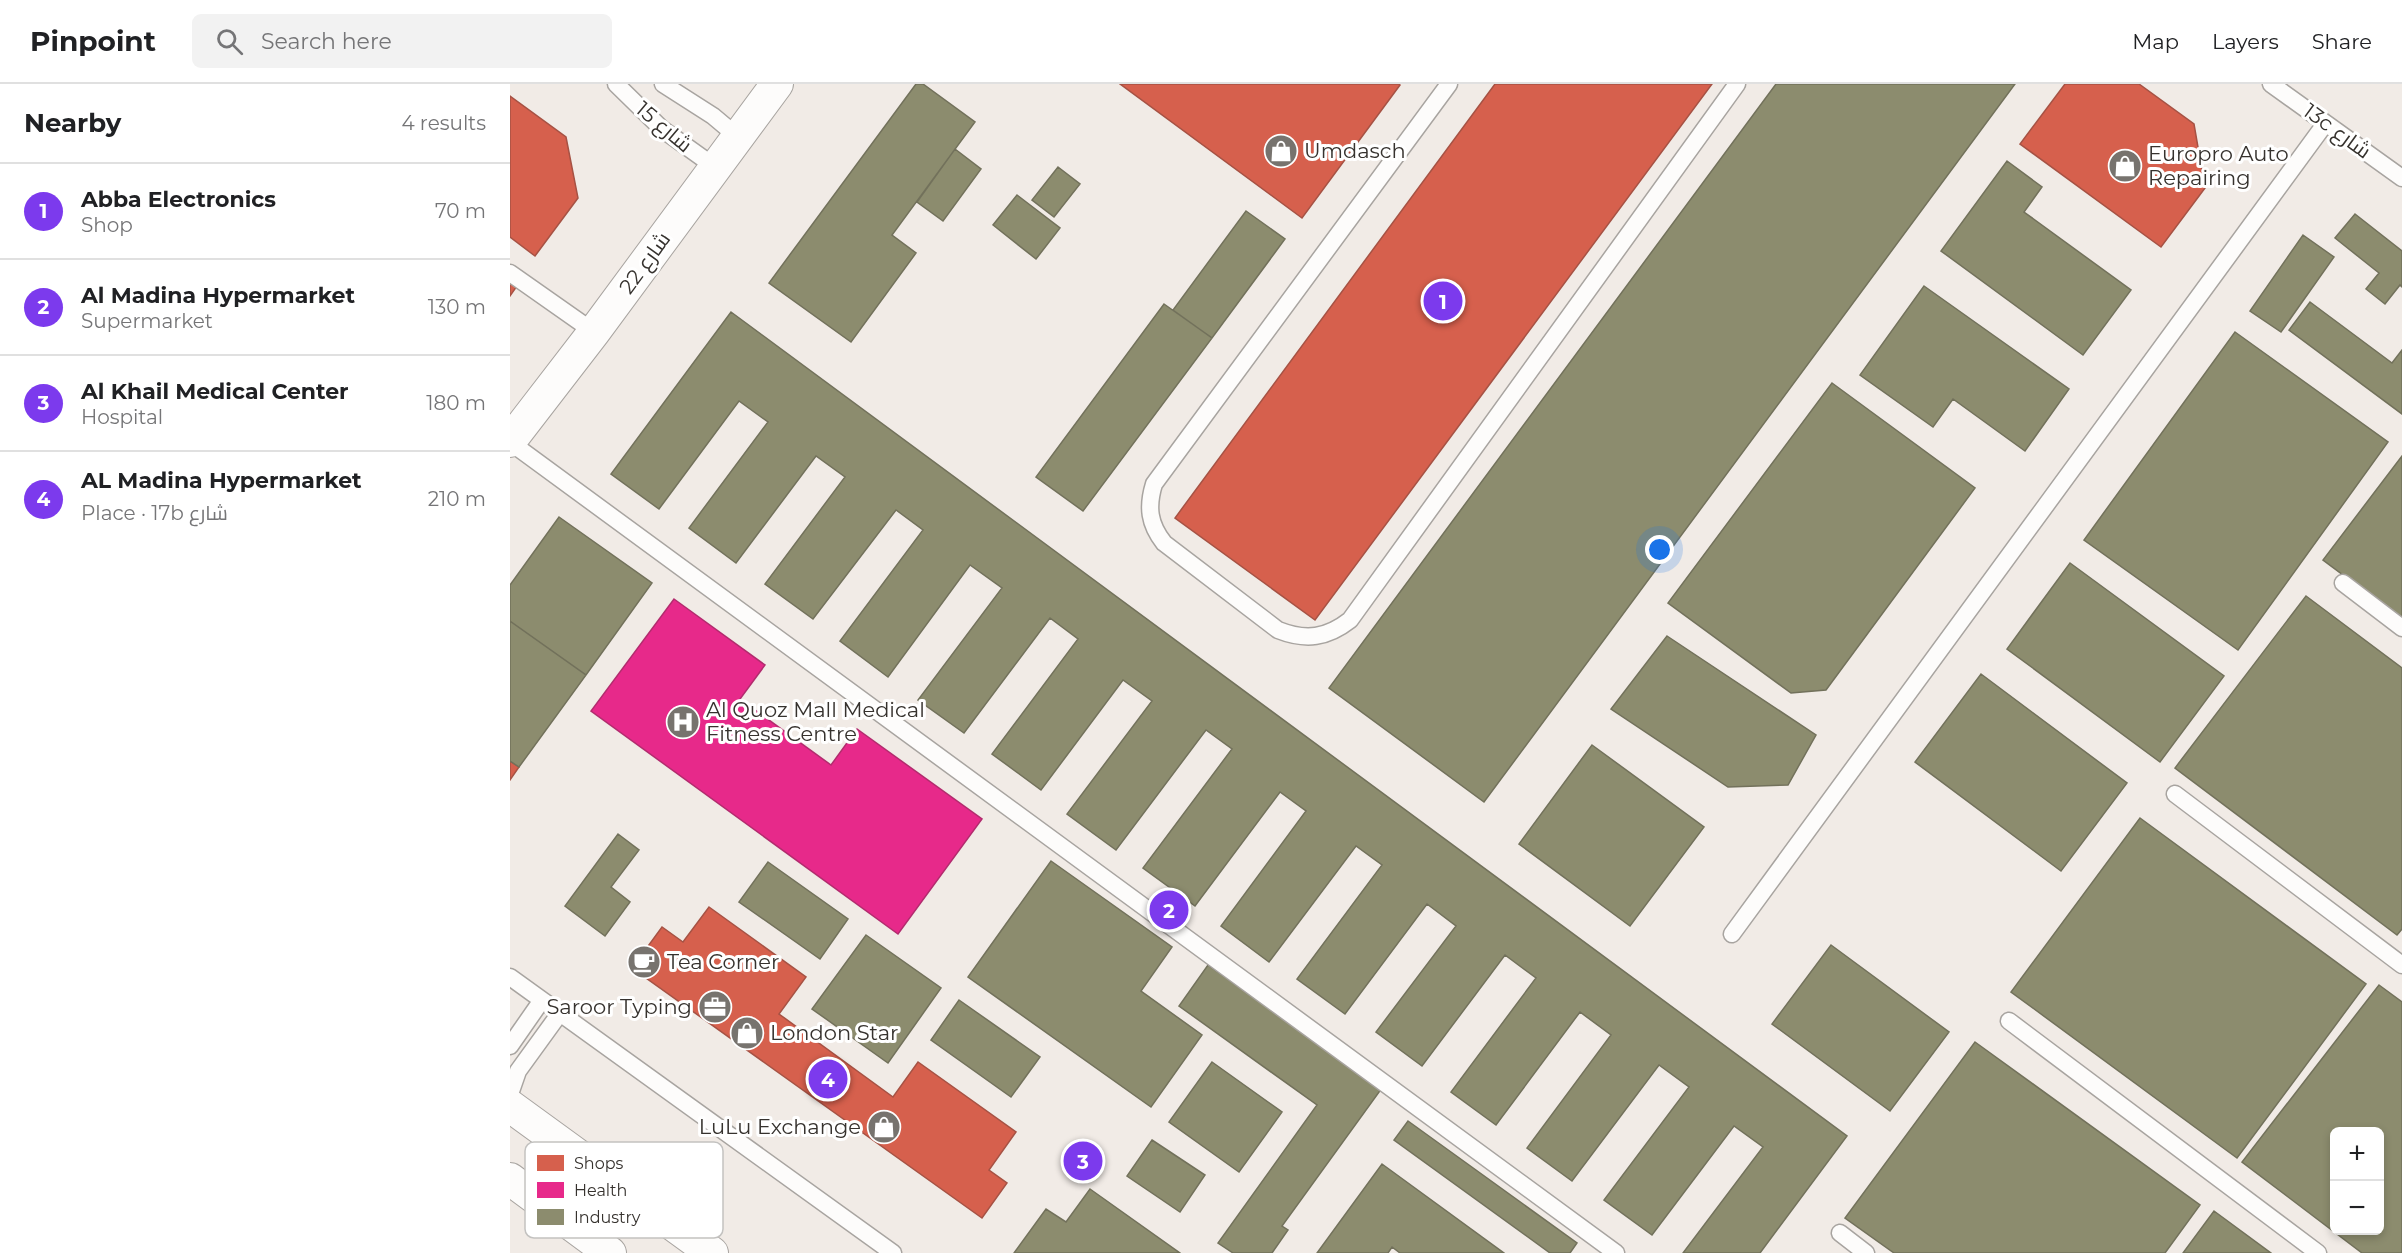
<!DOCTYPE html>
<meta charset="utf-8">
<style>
body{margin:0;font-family:Montserrat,Cairo,sans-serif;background:#f2f2f2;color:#202124}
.controls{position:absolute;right:18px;bottom:18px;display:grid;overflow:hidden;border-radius:9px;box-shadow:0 3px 9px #0003}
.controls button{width:54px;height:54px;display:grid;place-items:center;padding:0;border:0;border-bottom:2px solid #e0e0e0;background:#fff;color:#202124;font:30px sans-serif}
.you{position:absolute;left:1150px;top:466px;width:21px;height:21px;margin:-15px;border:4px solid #fff;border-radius:50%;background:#1a73e8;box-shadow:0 0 0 9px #1a73e833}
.badge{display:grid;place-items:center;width:39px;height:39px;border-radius:50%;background:#7c3aed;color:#fff;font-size:20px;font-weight:700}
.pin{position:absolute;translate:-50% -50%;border:3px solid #fff;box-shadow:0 2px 6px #0006}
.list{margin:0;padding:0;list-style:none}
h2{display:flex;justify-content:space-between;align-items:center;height:78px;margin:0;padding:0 24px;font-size:26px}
h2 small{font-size:20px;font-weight:400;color:#757577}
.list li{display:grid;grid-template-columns:39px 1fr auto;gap:18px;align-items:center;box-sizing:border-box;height:96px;padding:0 24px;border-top:2px solid #e0e0e0}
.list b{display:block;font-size:22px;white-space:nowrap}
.list p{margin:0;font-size:20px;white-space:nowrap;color:#757577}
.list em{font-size:20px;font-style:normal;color:#757577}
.icon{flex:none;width:33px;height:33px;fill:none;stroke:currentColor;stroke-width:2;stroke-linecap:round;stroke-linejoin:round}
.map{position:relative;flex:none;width:1892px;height:1169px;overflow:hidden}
header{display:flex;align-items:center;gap:36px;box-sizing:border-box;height:84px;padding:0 30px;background:#fff;border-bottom:2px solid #e0e0e0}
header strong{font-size:28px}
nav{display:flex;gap:33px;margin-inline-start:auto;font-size:21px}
.search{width:420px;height:54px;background:#f2f2f2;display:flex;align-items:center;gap:15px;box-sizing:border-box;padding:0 21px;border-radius:9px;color:#757577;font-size:22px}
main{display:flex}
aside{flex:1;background:#fff}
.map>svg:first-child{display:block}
.shops{fill:#d6604d;stroke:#a65244;stroke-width:1.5}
.health{fill:#e7298a;stroke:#b22c6e;stroke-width:1.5}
.industry{fill:#8c8c6e;stroke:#72715b;stroke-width:1.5;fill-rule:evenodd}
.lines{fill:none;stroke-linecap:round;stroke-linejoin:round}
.lane-casing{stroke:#a8a4a0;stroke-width:19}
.street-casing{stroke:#a8a4a0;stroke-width:34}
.lane{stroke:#fdfcfb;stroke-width:16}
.street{stroke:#fdfcfb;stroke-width:32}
.labels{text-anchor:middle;stroke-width:6;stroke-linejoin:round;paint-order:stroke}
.street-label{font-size:21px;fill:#36322e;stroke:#fff}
.poi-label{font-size:21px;fill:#36322e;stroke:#fff;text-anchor:start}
.key{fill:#fff;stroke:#c3c2c0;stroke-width:1.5}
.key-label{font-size:16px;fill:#36322e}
</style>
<header>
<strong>Pinpoint</strong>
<div class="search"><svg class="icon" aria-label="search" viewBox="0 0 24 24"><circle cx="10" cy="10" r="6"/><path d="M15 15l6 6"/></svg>Search here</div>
<nav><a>Map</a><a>Layers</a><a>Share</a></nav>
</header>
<main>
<aside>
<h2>Nearby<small>4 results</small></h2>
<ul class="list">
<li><span class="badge">1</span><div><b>Abba Electronics</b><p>Shop</p></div><em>70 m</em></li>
<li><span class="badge">2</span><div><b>Al Madina Hypermarket</b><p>Supermarket</p></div><em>130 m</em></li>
<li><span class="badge">3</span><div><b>Al Khail Medical Center</b><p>Hospital</p></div><em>180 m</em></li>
<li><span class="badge">4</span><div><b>AL Madina Hypermarket</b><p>Place · 17b شارع</p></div><em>210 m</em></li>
</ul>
</aside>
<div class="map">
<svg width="1892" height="1169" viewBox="0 0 1892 1169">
<rect width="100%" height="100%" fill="#f1ebe6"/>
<path class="shops" d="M610 0H889L890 1 792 134Z
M985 0H1202L805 536 665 434Z
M1555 0H1629L1684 40 1695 104 1651 163 1510 60Z
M0 12 56 53 68 114 25 172 0 153Z
M0 197 7 202 0 212Z
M0 677 9 683 0 696Z
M199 823 296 893 269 930 383 1013 408 978 506 1048 479 1086 497 1099 472 1134 122 884 152 843 173 858Z"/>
<path class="health" d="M164 515 255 581 230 615 321 681 347 645 472 735 388 850 81 627Z"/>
<path class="industry" d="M406 0H413L465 38 382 151 406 169 341 258 259 199Z
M1266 0H1505L974 718 819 604Z
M445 65 471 85 433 137 407 118Z
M1497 77 1532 103 1514 128 1621 206 1573 271 1431 167Z
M548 83 570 100 544 133 522 116Z
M507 111 550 144 526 175 483 141Z
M736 127 775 155 702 254 663 226Z
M1845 130 1892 167V203L1890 201 1875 220 1856 205 1869 189 1825 154Z
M1793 151 1824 173 1771 248 1740 227Z
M1414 202 1559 305 1515 367 1443 315 1423 343 1350 291Z
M1800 218 1882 279 1892 266V330L1779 246Z
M654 220 702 254 573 427 526 393Z
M221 228 1337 1052 1250 1169H1173L1253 1063 1224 1042 1142 1151 1094 1116 1179 1003 1149 981 1062 1097 1017 1064 1101 951 1070 928 986 1041 941 1008 1026 894 995 871 912 982 866 948 946 842 917 820 835 930 787 895 872 781 846 762 759 878 711 842 796 727 770 708 685 822 633 784 722 665 696 646 606 766 557 730 642 617 613 596 531 706 482 670 568 555 540 534 454 649 408 616 492 504 460 481 378 593 330 557 413 446 386 426 303 535 255 500 335 393 306 372 226 479 179 444 258 338 229 317 149 425 101 390Z
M1725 248 1878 358 1728 566 1574 456Z
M1322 299 1465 404 1316 606 1281 609 1158 519Z
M1892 372V535L1813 476Z
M49 433 142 499 76 591 0 537V501Z
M1560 479 1714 592 1650 678 1497 565Z
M1796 512 1892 584V845L1887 851 1665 684Z
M0 537 76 591 9 683 0 677Z
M1157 552 1306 651 1278 701 1218 703 1101 625Z
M1471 590 1617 699 1551 787 1405 678Z
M1082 661 1194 743 1120 842 1009 760Z
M1630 734 1856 900 1727 1074 1501 908Z
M108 750 129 766 101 803 120 818 95 852 55 822Z
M541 777 662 863 631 907 692 951 641 1023 458 893Z
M258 778 338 835 310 875 229 818Z
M356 851 431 904 378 979 302 925Z
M1321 861 1439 948 1380 1027 1262 940Z
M698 881 872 1004 772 1142 778 1146 762 1169H723L708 1159 807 1021 669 922Z
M1869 901 1892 918V1169H1852L1732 1078ZM1824 1048H1870V1146H1824Z
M449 916 530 973 501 1013 421 956Z
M1465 958 1690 1121 1655 1169H1384L1335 1134Z
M702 978 772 1028 729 1088 659 1038Z
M898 1037 1067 1159 1060 1169H1040L884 1056Z
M642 1056 695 1091 670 1128 617 1092Z
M872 1080 994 1169H890L882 1163 878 1169H807Z
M580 1105 670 1169H504L536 1125 556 1138Z
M1704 1127 1761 1169H1673Z"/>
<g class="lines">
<defs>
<path id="lane" d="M106 0 152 45 205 83
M153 0 203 32 228 53
M939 0 644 400C637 423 639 440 654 459L768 546C796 557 817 554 840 536L1227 0
M1761 0 1892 94
M0 189 84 248
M0 358 1106 1169
M1833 499 1892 544
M1665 710 1892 881
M1222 850 1815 40
M0 893 383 1169
M1499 937 1808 1169
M0 962 32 916
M0 1010 8 987 50 929
M1330 1149 1356 1169"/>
<path id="street" d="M0 357 84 248 267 0
M0 1022 202 1169
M0 1095 100 1169"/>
</defs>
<use href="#lane" class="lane-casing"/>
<use href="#street" class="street-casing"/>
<use href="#lane" class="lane"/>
<use href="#street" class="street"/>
</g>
<defs>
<symbol id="shop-disc" viewBox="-11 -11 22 22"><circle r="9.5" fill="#77736e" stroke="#fff"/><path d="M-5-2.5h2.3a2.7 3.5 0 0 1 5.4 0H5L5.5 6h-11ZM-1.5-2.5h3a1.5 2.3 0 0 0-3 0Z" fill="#fff"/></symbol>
<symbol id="hospital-disc" viewBox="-11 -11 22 22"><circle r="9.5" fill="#77736e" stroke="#fff"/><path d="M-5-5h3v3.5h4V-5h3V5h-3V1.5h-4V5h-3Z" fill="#fff"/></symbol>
<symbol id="cafe-disc" viewBox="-11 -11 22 22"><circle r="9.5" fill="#77736e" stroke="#fff"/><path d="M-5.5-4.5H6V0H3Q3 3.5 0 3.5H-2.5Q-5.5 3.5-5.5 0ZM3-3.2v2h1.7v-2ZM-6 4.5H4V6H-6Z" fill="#fff"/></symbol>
<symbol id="office-disc" viewBox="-11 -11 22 22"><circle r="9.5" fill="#77736e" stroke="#fff"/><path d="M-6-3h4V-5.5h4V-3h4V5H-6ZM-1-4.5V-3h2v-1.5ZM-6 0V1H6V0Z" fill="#fff"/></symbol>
</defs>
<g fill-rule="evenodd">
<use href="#shop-disc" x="752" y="48" width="38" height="38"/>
<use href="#shop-disc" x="1596" y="63" width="38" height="38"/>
<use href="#hospital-disc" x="154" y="619" width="38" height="38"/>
<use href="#cafe-disc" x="115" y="859" width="38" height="38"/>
<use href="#office-disc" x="186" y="904" width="38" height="38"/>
<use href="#shop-disc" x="218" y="930" width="38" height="38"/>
<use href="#shop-disc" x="355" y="1024" width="38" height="38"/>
</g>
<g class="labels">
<g class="street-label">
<text transform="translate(154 43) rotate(40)" y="7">شارع 15</text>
<text transform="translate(1827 47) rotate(36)" y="7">13c شارع</text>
<text transform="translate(135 179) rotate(-54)" y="7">شارع 22</text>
</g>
<g class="poi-label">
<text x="794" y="74">Umdasch</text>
<text x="1638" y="77">Europro Auto<tspan x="1638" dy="24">Repairing</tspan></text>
<text x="196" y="633">Al Quoz Mall Medical<tspan x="196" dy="24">Fitness Centre</tspan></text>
<text x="157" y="885">Tea Corner</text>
<text x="182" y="930" text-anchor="end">Saroor Typing</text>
<text x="260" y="956">London Star</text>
<text x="351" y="1050" text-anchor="end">LuLu Exchange</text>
</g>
</g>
<rect x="15" y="1058" width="198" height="96" rx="9" class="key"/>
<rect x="27" y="1071" width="27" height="16" fill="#d6604d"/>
<rect x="27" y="1098" width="27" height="16" fill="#e7298a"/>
<rect x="27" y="1125" width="27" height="16" fill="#8c8c6e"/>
<g class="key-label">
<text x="64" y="1085">Shops</text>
<text x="64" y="1112">Health</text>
<text x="64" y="1139">Industry</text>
</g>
</svg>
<div class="controls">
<button>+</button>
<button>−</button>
</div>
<div class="you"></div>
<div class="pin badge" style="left:933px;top:217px">1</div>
<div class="pin badge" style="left:659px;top:826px">2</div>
<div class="pin badge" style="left:573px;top:1077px">3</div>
<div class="pin badge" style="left:318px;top:995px">4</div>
</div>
</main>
